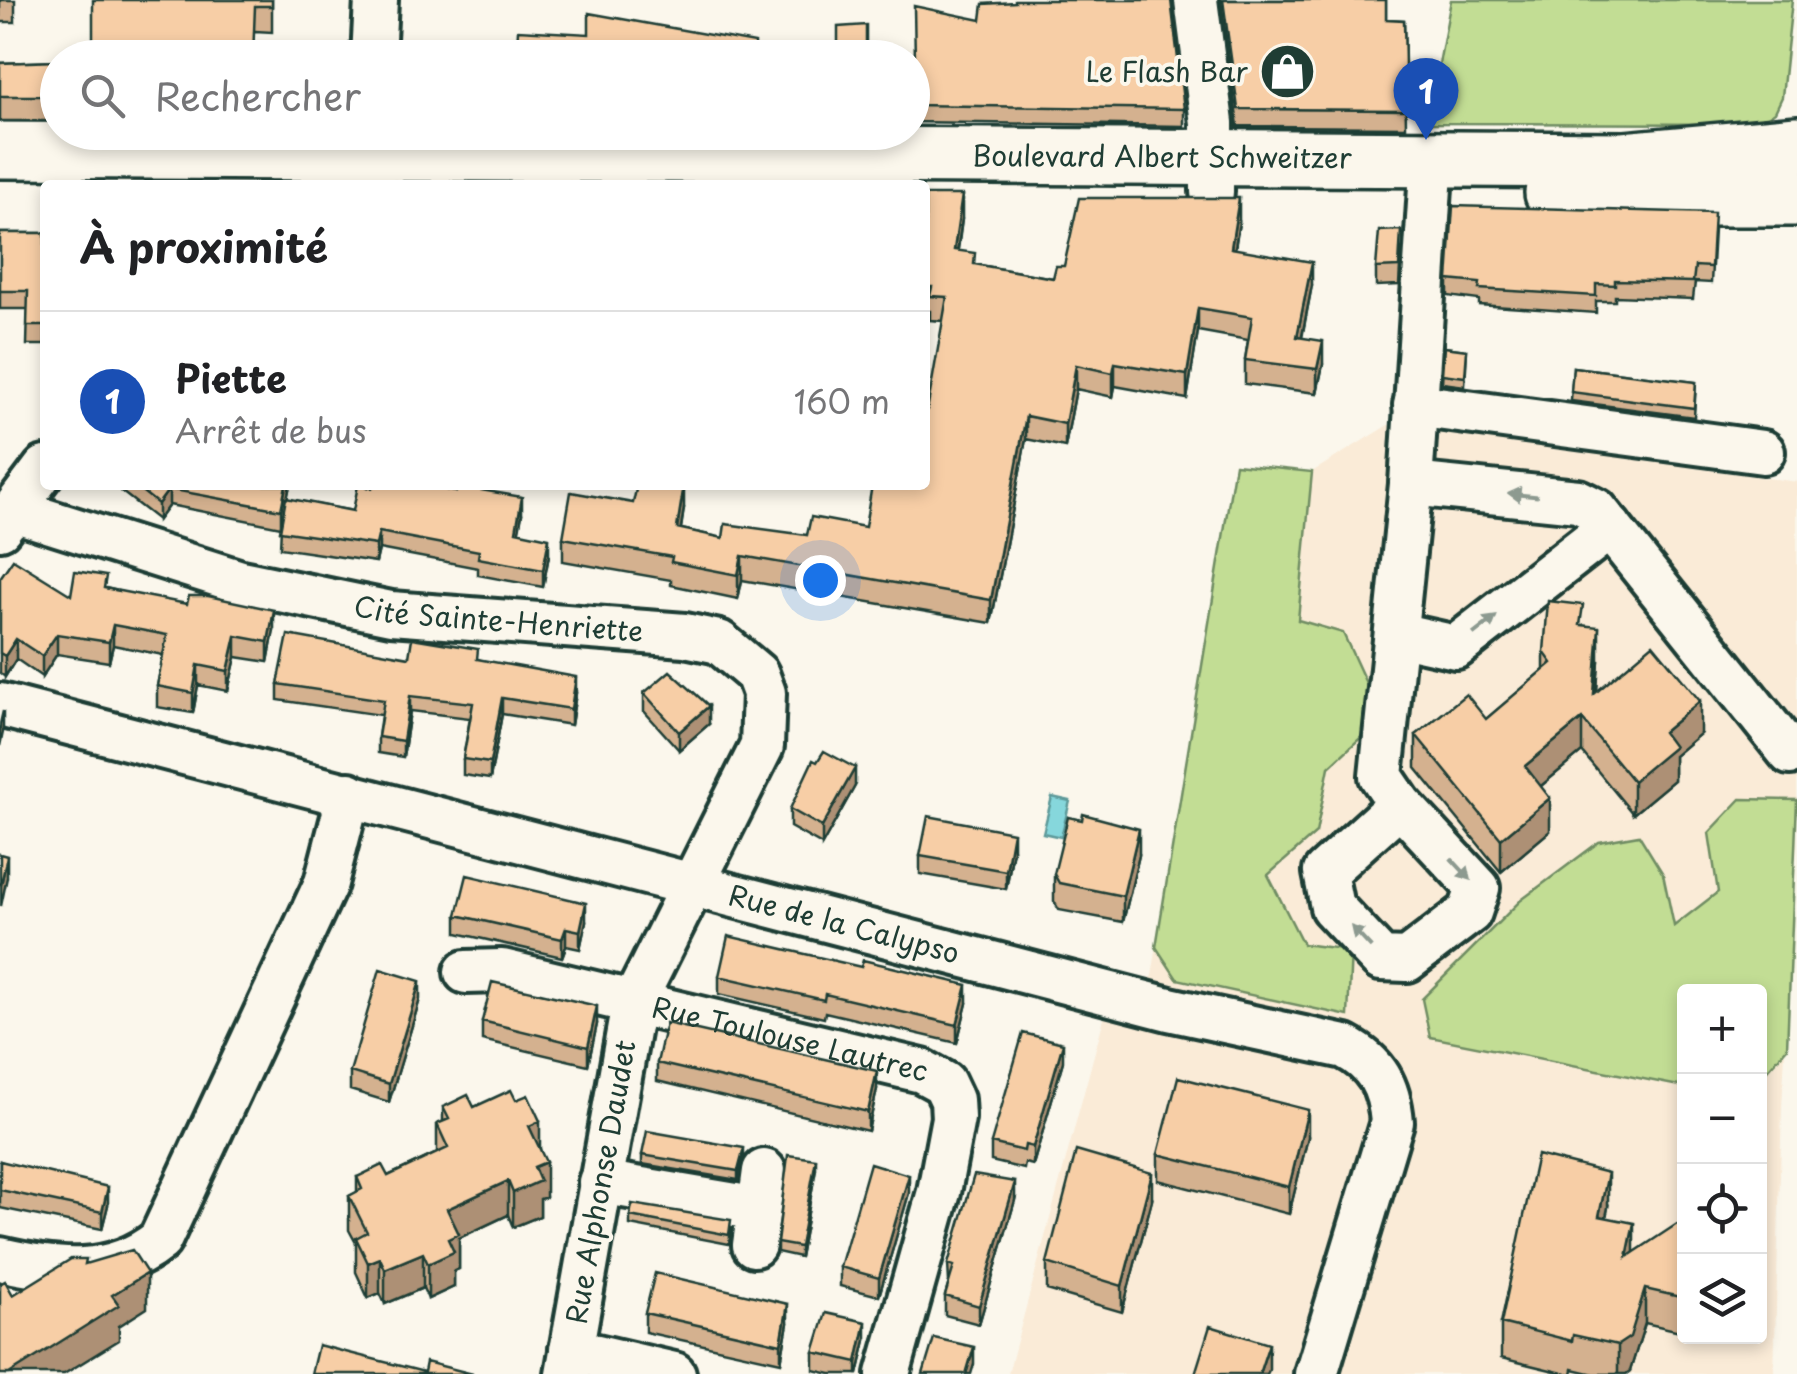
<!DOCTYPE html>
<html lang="fr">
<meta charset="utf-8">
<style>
body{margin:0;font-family:"Playpen Sans",sans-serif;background:#f6f6f6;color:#202124}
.controls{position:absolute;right:30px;bottom:30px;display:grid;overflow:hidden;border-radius:10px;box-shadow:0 5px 15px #0003}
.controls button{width:90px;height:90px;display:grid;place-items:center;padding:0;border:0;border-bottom:2px solid #e0e0e0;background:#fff;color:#202124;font:50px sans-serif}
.you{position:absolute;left:820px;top:580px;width:35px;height:35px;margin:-25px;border:8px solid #fff;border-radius:50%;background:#1a73e8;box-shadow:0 0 0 15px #1a73e833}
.badge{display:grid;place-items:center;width:65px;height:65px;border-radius:50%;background:#b45309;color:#fff;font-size:32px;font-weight:700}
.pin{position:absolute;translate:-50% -82px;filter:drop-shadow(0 2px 5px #0008)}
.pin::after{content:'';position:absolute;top:52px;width:35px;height:30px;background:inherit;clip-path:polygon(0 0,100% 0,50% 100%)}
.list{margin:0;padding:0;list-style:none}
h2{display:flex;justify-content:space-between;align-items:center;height:130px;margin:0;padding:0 40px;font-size:42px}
h2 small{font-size:32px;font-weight:400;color:#757577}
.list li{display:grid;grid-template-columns:65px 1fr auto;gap:30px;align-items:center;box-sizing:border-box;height:180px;padding:0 40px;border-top:2px solid #e0e0e0}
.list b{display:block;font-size:38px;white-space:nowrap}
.list p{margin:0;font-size:32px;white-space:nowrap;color:#757577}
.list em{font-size:32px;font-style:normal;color:#757577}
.icon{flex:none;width:55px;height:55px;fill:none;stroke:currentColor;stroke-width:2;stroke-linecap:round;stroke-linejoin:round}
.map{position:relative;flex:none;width:1797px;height:1374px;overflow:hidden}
.search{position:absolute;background:#fff;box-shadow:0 5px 15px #0003;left:40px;top:40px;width:890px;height:110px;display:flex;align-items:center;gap:25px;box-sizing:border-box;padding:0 35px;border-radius:55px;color:#757577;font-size:38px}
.panel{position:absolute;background:#fff;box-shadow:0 5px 15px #0003;left:40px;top:180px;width:890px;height:310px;border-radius:10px}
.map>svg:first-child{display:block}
.built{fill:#faebd7;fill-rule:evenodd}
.green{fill:#c2dd94;stroke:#708d64;stroke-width:2.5}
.water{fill:#86d7dc;stroke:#5d9999;stroke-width:2.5}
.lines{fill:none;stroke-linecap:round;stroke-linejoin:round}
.minor-casing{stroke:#1f3d34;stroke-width:50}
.major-casing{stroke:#1f3d34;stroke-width:62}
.minor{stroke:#fbf7ec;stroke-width:42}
.major{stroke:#fbf7ec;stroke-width:55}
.wall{fill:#d4b18f;stroke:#1f3d34;stroke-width:2.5}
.shaded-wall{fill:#ad9074;stroke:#1f3d34;stroke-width:2.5}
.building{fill:#f7cea6;stroke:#1f3d34;stroke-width:2.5}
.oneway{fill:#8d9a90}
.labels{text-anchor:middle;stroke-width:8;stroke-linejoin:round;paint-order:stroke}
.poi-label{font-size:28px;fill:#1f3d34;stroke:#fbf7ec;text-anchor:end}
.street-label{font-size:28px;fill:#1f3d34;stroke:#fbf7ec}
</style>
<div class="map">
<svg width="1797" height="1374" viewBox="0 0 1797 1374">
<rect width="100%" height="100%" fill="#fbf7ec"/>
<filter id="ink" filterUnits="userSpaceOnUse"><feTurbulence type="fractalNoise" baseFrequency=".01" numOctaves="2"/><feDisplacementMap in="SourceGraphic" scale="20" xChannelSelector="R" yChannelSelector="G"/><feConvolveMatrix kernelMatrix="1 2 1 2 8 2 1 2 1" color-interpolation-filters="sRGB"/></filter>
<g filter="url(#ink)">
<path class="built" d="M1388 425 1797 482V844L1782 1107 1774 1374H1008L1104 1018 1152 976 1235 464 1312 472ZM1684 992H1760V1336H1684Z"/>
<path class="green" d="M1451 0H1792L1782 97 1775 112 1758 124 1428 123Z
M1235 464 1312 472 1298 620 1343 633 1370 692 1368 731 1329 767 1316 833 1268 875 1303 944 1351 950 1348 1016 1177 979 1156 947Z
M1741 799 1797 800 1787 1048 1760 1078V992H1684V1087L1430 1037 1422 999 1520 901 1599 842 1639 835 1663 874 1674 926 1718 892 1709 833Z"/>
<path class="water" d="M1052 797 1070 801 1061 837 1043 833Z"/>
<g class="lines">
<defs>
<g id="minor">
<path d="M1196 0 1212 123V192"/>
<path d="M373 58 376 0"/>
<path d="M1415 405 1763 452"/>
<path d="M1411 484 1578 501 1596 510 1790 753"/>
<path id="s1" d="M13 510 241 582 391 613 685 635 719 642 757 674 764 693 762 746 633 1004 567 1374"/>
<path d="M0 528 45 468"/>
<path d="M1397 634 1456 647 1610 527"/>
<path id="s2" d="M0 705 1169 1009 1345 1047C1377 1064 1389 1086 1392 1122L1316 1374"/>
<path d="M1400 804 1325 872 1332 907 1381 959 1407 960 1470 912 1478 888 1400 804 1381 776 1411 484 1432 156"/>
<path id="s3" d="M466 972 502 971 922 1071 944 1083 952 1100 953 1118 939 1192 888 1374"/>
<path d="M600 1182 759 1209"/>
<path d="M754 1245 764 1171"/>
<path d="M0 1259C57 1272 112 1279 160 1240L326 883 349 794"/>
<path d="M571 1350 674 1374"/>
</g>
<g id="major">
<path id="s4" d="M0 150 1624 160 1797 144"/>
<path d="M1553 193 1634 198H1797"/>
</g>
</defs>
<use href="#minor" class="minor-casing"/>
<use href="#major" class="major-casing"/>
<use href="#minor" class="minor"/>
<use href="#major" class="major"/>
</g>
<path class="wall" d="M0 0H15V22H0Z
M272 0V32L255 31 93 58Z
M1221 0H1386V19L1404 20 1406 127 1238 126Z
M58 61V121H0V63Z
M912 62 1184 109V126L912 122Z
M925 195 962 219 958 250 975 264 1053 278 1064 266 1239 222 1235 249 1312 285 1302 338 1323 364 1317 393 1245 384V360L1248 340 1198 331 1187 399 1115 386 1113 397 1076 389 1065 447 1026 439 991 623 742 580 738 599 671 585V580L563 561V538L633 503 684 508 681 529 723 538 807 535 865 527 925 485 943 321 930 320V311H925Z
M1714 229 1711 283 1695 282 1693 299 1615 296V301H1596V313L1479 305V300L1448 296V280Z
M0 233H45V345H27L28 309H0Z
M1401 249 1399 285 1376 286V268Z
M1444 347 1467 350 1465 386 1442 383Z
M1573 367 1696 382 1694 417 1571 401Z
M113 485H290L287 499 353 511 522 514 518 532 549 555 543 587 478 575V568L379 549 376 562 280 548 281 527 169 505 158 520Z
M0 578 71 595 106 588 274 630 268 662 236 657 228 691 198 685 193 713 157 707V686L163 655 113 645 109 662 57 654 42 677 16 659 5 677 0 673Z
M1583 625 1599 660 1597 692 1700 734 1674 756V780L1633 814 1582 752 1541 786 1550 831 1501 872 1416 768V735L1486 719 1544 670V652Z
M409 657 478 659 576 693 571 725 502 714 490 779 463 775V759L470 718 410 711 403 757 378 753V737L381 715 278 700V684Z
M644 693 709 724 679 750 644 711Z
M855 786 822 845 790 827V809Z
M1013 850 1006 889 920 874V856Z
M1139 855 1123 922 1059 910 1054 901V874Z
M457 915 586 921 580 949 566 946 562 957 457 933Z
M719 976 967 1003 957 1043 825 1012 824 1018 719 994Z
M420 999 389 1102 350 1090V1072Z
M482 1021 597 1024 588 1065 482 1040Z
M1063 1061 1033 1165 1025 1163 1024 1169 991 1161V1143Z
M657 1063 877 1089 868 1131 657 1081Z
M443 1107H474L540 1149 546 1197 540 1199V1216L513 1227 508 1215 459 1238V1269L454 1271V1287L428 1299 423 1288 385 1304 380 1293 368 1298 356 1272V1243L349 1230V1196L357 1192V1177L388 1176 437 1153V1124L443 1122Z
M1308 1137 1289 1214 1158 1180V1154Z
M642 1155 744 1157 738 1180 642 1164Z
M0 1161 108 1205 102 1229 0 1208Z
M816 1168 800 1257 777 1252V1243Z
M909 1193 879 1296 840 1286V1267Z
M1015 1200 979 1324 945 1315V1296L949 1282 948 1264Z
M1152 1200 1122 1312 1047 1290V1263Z
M1608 1207 1606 1218 1634 1253 1684 1226V1332L1645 1323 1630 1371 1626 1374H1594L1573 1369 1572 1374H1567L1501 1358V1323Z
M630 1216 731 1230 729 1244 630 1225Z
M645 1313 788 1323 781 1362 645 1332Z
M866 1340 858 1374H831L814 1370V1352Z"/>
<path class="shaded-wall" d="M962 195V219L954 273V250Z
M1239 198V222L1231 272V248Z
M1312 262V285L1297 361V337Z
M1198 308V331L1187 399V375Z
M1323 341V364L1317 393V369Z
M1115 363V386L1113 397V373Z
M1076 365V389L1065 447V424Z
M1026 416V439L991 623V600Z
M286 485H290L281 527V510Z
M684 485V508L677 552V528Z
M169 489V505L158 520V504Z
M522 497V514L516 548V531Z
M379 532V549L376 562V545Z
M549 538V555L543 587V570Z
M742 556V580L738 599V575Z
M274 610V630L268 662V642Z
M113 625V645L109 662V642Z
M1599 627V660L1594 727V694Z
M57 634V654L42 677V656Z
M236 636V657L228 691V671Z
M16 639V659L5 677V656Z
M198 665V685L193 713V693Z
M576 677V693L571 725V709Z
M410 696V711L403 757V741Z
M502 698V714L490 779V763Z
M1700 701V734L1674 756V780L1633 814V781L1663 732Z
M709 706V724L679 750V732Z
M3 711V732L0 746V724Z
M1582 719V752L1525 799V766Z
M855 768V786L822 845V827Z
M1550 798V831L1501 872V839Z
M1139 829V855L1123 922V896Z
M1013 832V850L1006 889V871Z
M7 856V877L1 906V885Z
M586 903V921L580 949V931Z
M566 928V946L562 957V939Z
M420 981V999L389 1102V1084Z
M967 985V1003L957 1043V1025Z
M597 1006V1024L588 1065V1047Z
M1063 1043V1061L1033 1165V1147Z
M877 1071V1089L868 1131V1112Z
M1308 1110V1137L1289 1214V1187Z
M540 1121V1155L529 1126Z
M744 1148V1157L738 1180V1171Z
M816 1159V1168L800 1257V1247Z
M546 1162V1197L540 1199V1216L513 1227V1193L534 1167Z
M1152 1173V1200L1122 1312V1286Z
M1608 1173V1207L1599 1251V1216Z
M909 1175V1193L879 1296V1278Z
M508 1181V1215L459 1238V1269L454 1271V1287L428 1299V1264L447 1209Z
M1015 1182V1200L979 1324V1306Z
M108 1187V1205L102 1229V1212Z
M1634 1223V1258L1627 1257Z
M423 1253V1288L385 1304V1269Z
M380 1258V1293L368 1298V1263Z
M147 1273V1308L119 1326V1340L64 1374H9L112 1295Z
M1645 1289V1323L1630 1371 1626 1374H1618V1345Z
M788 1304V1323L781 1362V1344Z
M866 1322V1340L858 1374H857V1362Z
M1269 1344V1370L1267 1374H1259Z
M974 1347V1364L971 1374H966Z"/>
<path class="building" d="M93 0H272V6H255L253 58H93Z
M1015 0H1171L1184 109 912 105V62H915L914 6 981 20 983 4 1015 2Z
M1223 0H1386V19L1404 20 1406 110 1238 109Z
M589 13 755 43V58H505L506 48H517L518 30 589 34Z
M866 25V58H838V27Z
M58 61V96H0V63Z
M925 195H962L954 250 975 253 974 264 1053 278 1056 266H1064L1079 198H1239L1231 248 1312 262 1297 337 1323 341 1317 369 1245 360 1252 317 1198 308 1187 375 1115 363 1113 373 1076 365 1065 424 1026 416 991 600 742 556 738 575 671 562 672 557 563 538 571 492 633 503 637 485H684L677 528 723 538 725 524 807 535 811 517 865 527 872 485H925V422L947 297 930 296 932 287H925Z
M1453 206 1714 213 1711 267 1695 266 1693 282 1615 280V285L1596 284V296L1479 289 1480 283 1448 280Z
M1401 230 1399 267 1376 268 1379 231Z
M0 233H45V326H27L28 291H0Z
M1444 347 1467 350 1465 377 1442 374Z
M1573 367 1696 382 1694 408 1571 392Z
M134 485H286L281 510 169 489 158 504Z
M358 485 372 488 373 485H422L456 492 457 486 522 497 516 531 549 538 543 570 478 558 479 551 379 532 376 545 280 531 286 498 353 511Z
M13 559 71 595 75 571 106 576 104 588 187 604 189 596H208L274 610 268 642 236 636 228 671 198 665 193 693 157 686 167 635 113 625 109 642 57 634 42 656 16 639 5 656 0 653V578Z
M1548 601 1583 605 1580 625 1599 627 1594 694 1653 644 1700 701 1663 732 1674 747 1633 781 1582 719 1525 766 1550 798 1501 839 1416 735 1466 694 1486 719 1552 663 1544 652Z
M288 635 409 657 412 638 478 649 477 659 576 677 571 709 502 698 490 763 463 759 473 703 410 696 403 741 378 737 384 700 278 684Z
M670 671 709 706 679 732 644 693Z
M824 751 855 768 822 827 790 809 813 760 817 762Z
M1083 814 1139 829 1123 896 1059 883 1054 874 1068 817 1082 820Z
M928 816 1013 832 1006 871 920 856Z
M0 854 7 856 1 885 0 884Z
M467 875 586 903 580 931 566 928 562 939 457 915Z
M728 936 861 967 863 960 967 985 957 1025 825 994 824 1000 719 976Z
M380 969 420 981 389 1084 350 1072Z
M492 982 597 1006 588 1047 482 1021Z
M666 1023 877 1071 868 1112 657 1063Z
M1023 1033 1063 1043 1033 1147 1025 1145 1024 1151 991 1143Z
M1178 1077 1308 1110 1289 1187 1158 1154Z
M511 1090 516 1100 528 1095 540 1121 529 1126 546 1162 534 1167 540 1181 513 1193 508 1181 447 1209 459 1234 448 1239 454 1252 428 1264 423 1253 385 1269 380 1258 368 1263 356 1238 367 1232 349 1196 362 1189 357 1177 382 1165 388 1176 448 1148 437 1124 449 1119 443 1107 468 1095 474 1107Z
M647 1131 744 1148 738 1171 642 1155Z
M1076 1151 1152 1173 1122 1286 1047 1263Z
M788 1155 816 1159 800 1247 777 1243Z
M1537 1155 1608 1173 1599 1216 1634 1223 1627 1257 1677 1224 1684 1226V1298L1645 1289 1630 1337 1618 1345 1573 1335 1572 1341 1501 1323Z
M0 1161 108 1187 102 1212 0 1190Z
M870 1163 909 1175 879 1278 840 1267Z
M974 1175 1015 1182 979 1306 945 1296 954 1266 948 1264Z
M632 1204 731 1220 729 1235 630 1216Z
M132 1250 147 1273 112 1295 119 1305 9 1374H0V1284L5 1281 13 1295 71 1259H86L85 1264Z
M655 1273 788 1304 781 1344 645 1313Z
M826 1313 866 1322 857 1362 814 1352Z
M1210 1326 1269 1344 1259 1374H1195Z
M934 1338 974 1347 966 1374H923Z
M318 1345 424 1372 426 1362 473 1374H311Z"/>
<defs><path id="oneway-solid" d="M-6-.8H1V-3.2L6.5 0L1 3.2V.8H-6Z" transform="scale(2.5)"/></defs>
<g class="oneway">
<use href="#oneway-solid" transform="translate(1523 495) rotate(-174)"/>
<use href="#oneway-solid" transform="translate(1485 625) rotate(-38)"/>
<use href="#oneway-solid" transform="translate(1461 869) rotate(47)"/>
<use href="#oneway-solid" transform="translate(1361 937) rotate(-133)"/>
</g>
</g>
<defs>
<symbol id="shop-disc" viewBox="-11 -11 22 22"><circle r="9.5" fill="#1f3d34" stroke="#fbf7ec"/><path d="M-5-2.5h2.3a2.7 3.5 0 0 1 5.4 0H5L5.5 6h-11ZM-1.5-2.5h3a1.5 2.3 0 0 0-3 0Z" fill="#fff"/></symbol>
</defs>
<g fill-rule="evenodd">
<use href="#shop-disc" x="1256" y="40" width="63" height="63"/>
</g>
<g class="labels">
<g class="poi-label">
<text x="1248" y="82">Le Flash Bar</text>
</g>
<g class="street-label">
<text dy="10" stroke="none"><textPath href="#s4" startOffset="1162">Boulevard Albert Schweitzer</textPath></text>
<text dy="10" stroke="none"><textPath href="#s1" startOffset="500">Cité Sainte-Henriette</textPath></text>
<text dy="10" stroke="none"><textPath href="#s2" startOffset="872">Rue de la Calypso</textPath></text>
<text dy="10" stroke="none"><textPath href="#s3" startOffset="332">Rue Toulouse Lautrec</textPath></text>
<text transform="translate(601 1182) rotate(-80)" y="10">Rue Alphonse Daudet</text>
</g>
</g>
</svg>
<div class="controls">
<button>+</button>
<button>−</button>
<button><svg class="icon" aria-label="locate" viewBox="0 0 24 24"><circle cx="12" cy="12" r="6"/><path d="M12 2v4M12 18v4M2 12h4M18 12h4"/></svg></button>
<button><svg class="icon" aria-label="layers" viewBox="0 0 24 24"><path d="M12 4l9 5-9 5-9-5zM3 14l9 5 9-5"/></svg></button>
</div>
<div class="you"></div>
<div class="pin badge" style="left:1426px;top:140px;background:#1a4fb4">1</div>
<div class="search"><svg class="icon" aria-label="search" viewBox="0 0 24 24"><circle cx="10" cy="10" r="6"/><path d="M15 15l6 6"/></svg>Rechercher</div>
<section class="panel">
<h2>À proximité<small></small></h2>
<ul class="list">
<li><span class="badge" style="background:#1a4fb4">1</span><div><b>Piette</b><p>Arrêt de bus</p></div><em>160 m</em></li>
</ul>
</section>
</div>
